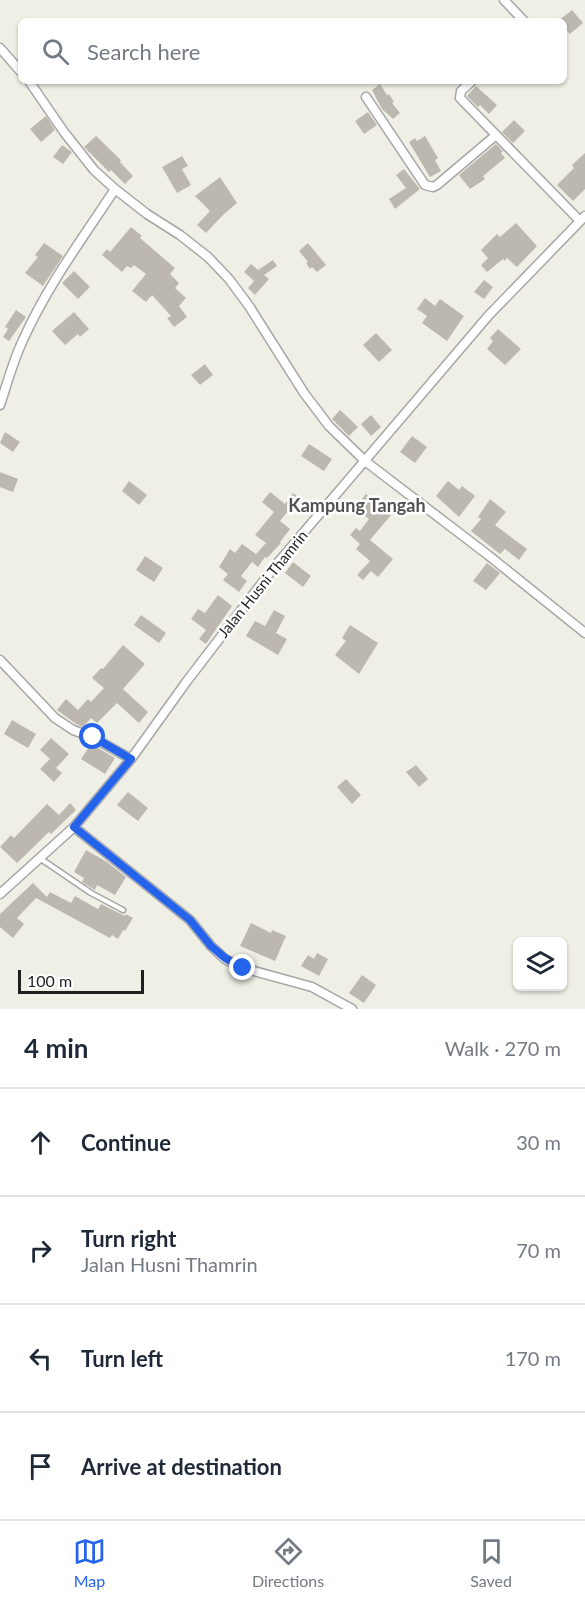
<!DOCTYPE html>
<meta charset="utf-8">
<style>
body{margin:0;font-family:Lato,sans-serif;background:#f2f2f3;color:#1f2937}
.controls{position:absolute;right:18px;bottom:18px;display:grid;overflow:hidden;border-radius:9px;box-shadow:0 2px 4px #0004}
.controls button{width:54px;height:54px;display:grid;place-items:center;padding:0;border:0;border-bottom:2px solid #e0e1e3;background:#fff;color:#1f2937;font:30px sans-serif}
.scale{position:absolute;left:18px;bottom:15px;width:126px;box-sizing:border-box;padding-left:6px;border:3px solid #1f1f1f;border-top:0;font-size:16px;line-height:21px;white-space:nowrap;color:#1f1f1f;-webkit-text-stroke:4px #fff;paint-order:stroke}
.stop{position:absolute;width:18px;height:18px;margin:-14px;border:4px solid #2563eb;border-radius:50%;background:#fff}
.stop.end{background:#2563eb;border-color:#fff;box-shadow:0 2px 6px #0008}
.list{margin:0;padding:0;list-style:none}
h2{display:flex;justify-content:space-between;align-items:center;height:78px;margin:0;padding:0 24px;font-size:26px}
h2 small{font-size:20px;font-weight:400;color:#747a83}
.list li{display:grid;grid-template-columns:39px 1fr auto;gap:18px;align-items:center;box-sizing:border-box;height:108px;padding:0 24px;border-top:2px solid #e0e1e3}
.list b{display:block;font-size:22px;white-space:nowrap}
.list p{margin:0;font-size:20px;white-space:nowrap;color:#747a83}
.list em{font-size:20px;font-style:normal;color:#747a83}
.icon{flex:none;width:33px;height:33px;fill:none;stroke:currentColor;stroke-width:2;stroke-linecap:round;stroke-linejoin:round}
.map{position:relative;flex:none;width:585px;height:1009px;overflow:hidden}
.search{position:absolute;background:#fff;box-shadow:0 2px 4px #0004;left:18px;right:18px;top:18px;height:66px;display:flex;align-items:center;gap:15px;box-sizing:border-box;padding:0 21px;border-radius:9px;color:#747a83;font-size:22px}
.sheet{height:510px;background:#fff}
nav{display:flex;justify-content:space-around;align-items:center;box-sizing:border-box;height:84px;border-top:2px solid #e0e1e3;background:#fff;font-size:16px;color:#747a83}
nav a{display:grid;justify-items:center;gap:3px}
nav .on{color:#2563eb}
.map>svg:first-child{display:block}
.building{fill:#bdb8af}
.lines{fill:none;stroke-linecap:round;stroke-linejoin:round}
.service-casing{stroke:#a6a6a6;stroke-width:7}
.minor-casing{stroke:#a6a6a6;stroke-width:11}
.service{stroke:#fff;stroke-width:4}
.minor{stroke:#fff;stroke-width:8}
.route{stroke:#2563eb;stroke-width:8}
.labels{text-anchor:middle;stroke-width:5;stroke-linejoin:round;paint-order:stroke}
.street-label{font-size:15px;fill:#1f1f1f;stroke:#fff}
.quarter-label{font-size:18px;font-weight:bold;fill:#525252;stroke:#fff}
</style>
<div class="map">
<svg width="585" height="1009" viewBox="0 0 585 1009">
<rect width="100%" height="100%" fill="#f0efe6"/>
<path class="building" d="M572 10 583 23 570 34 564 27V21H558Z
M380 84 387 95 389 94 394 102 392 103 400 113 393 119 382 109 372 90Z
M476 86 497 105 489 114 480 105 478 107 467 96Z
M368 112 377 125 364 134 355 121Z
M46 116 55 130 41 142 30 129Z
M514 120 525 131 513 143 502 132Z
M96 136 121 160 120 162 133 176 125 184 111 170 109 172 84 147Z
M425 136 438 158 435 160 441 171 430 177 409 142 415 138 417 141Z
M496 144 503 151 501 153 505 158 483 176 485 179 470 189 459 175Z
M62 145 72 152 63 164 53 157Z
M585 153V189L573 201 557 185 574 168 572 165Z
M182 156 188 166 182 169 191 185 177 193 162 167Z
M404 169 420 189 395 209 389 199 406 188 396 175Z
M220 177 237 203 223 215 206 233 197 225 210 211 195 196Z
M516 223 537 246 517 267 507 258 505 261 503 259 487 272 481 265 488 258 481 250 497 234 500 237Z
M131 227 142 236 140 238 175 268 170 274 179 283 175 288 186 298 179 306 187 317 174 327 167 318 171 316 152 295 146 302 132 291 146 274 134 265 131 268 127 266 122 272 102 255 107 249 110 252Z
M44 243 63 256 43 286 25 273 38 257 35 255Z
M308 243 326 265 317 272 312 267 310 269 306 263 308 262 299 251Z
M273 260 277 266 264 275 269 279 255 295 248 288 254 281 244 272 251 264 258 270Z
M74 271 90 287 78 299 62 283Z
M484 280 493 287 484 299 474 292Z
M425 298 435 306 440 299 464 316 447 341 422 323 427 316 417 309Z
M16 310 26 317 9 341 3 337 8 329 5 327Z
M74 312 89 329 80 337 78 334 65 345 52 331Z
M498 329 521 349 505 365 487 349 493 341 490 338Z
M376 333 392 350 379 362 363 345Z
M205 364 213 375 200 385 191 375Z
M340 410 358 427 349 436 332 419Z
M371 415 381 427 371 436 361 424Z
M5 432 20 442 13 452 0 443Z
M412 436 427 447 415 463 400 452Z
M309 444 332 459 324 471 301 456Z
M0 472 18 479 13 492 0 487Z
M129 481 147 495 139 505 122 491Z
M448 481 459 490 462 486 475 496 459 517 436 496Z
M270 492 285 504 293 493 302 500 296 508 293 505 280 521 290 529 280 542 281 543 267 558 265 557 258 567 252 562 241 576 247 581 239 592 223 580 228 574 219 567 230 549 235 553 242 544 256 554 266 543 255 535 274 512 262 502Z
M366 494 391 515 370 540 393 559 378 577 371 571 363 580 357 575 370 561 356 549 360 544 350 535 356 528 360 531 369 519 355 508Z
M490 499 506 512 495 525 527 549 519 560 505 549 500 554 471 531 481 519 478 517Z
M145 556 163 568 154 582 136 570Z
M293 562 311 576 303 587 285 573Z
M487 563 500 573 486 590 473 581Z
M218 595 232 606 206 644 199 639 206 630 191 619 198 609 205 613Z
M274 610 285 616 276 633 287 639 278 655 246 636 255 621 265 626Z
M141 615 166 633 159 643 134 625Z
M350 625 378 643 359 674 335 655 346 641 342 638Z
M123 645 145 664 123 689 148 712 139 723 117 703 97 723 91 718 83 727 76 724 57 710 66 699 78 710 88 699 91 702 104 688 92 678 101 668 103 669Z
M12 720 36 734 28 748 4 734Z
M51 738 69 754 56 768 62 773 54 782 40 769 50 759 40 750Z
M91 744 115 758 105 774 81 759Z
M416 765 428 779 419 787 406 772Z
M346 779 361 795 352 804 337 787Z
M128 792 148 808 138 821 117 805Z
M70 803 76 810 51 834 49 832 17 863 0 847 11 835 14 838 47 804 59 815Z
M86 850 107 862 126 877 115 895 97 885 95 890 82 882 84 878 74 872Z
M33 883 47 897 50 892 71 903 75 896 98 909 101 904 125 916 126 914 133 918 125 931 123 930 118 939 112 935 110 938 36 898 17 918 24 924 13 938 0 927V914Z
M251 923 271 933 272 930 286 936 275 961 240 946Z
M317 953 328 959 319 976 301 966 308 955 314 959Z
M362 975 376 985 364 1003 349 993Z"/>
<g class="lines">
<defs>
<path id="service" d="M41 859 91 893 123 910"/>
<path id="minor" d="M504 0 524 21
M0 48 21 72
M29 81 64 132 94 170 115 189 147 214 180 235 208 257 229 279 249 306 304 393 329 426 365 461 488 555 585 633
M472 81 461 91 460 98 580 221
M366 97 425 185 433 187 437 185 495 136
M0 405C7 384 13 361 23 340 47 286 83 238 115 189
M0 660 55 718 73 730 92 737 131 759
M74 827 131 759 187 681 275 566 489 315 585 216
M0 894 74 827 190 920 211 946 225 959 243 968 312 987 352 1009"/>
</defs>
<use href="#service" class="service-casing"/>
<use href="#minor" class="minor-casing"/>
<use href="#service" class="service"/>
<use href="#minor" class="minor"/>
</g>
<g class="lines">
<path class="route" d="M93 737 131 759 74 827 190 920 211 946 225 958 243 968"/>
</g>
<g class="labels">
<g class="street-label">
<text transform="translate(263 584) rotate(-51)" y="5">Jalan Husni Thamrin</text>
</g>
<g class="quarter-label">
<text x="357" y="512">Kampung Tangah</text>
</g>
</g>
</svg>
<div class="controls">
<button><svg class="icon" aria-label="layers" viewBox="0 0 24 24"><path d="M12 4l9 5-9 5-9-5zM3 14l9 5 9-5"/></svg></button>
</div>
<div class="scale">100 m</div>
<div class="stop" style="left:93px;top:737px"></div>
<div class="stop end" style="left:243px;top:968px"></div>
<div class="search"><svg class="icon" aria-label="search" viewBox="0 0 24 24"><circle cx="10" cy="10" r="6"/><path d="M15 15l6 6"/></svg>Search here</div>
</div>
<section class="sheet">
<h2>4 min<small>Walk · 270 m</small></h2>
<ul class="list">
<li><svg class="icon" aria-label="ahead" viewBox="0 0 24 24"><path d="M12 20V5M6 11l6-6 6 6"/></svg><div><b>Continue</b></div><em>30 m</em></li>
<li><svg class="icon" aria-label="right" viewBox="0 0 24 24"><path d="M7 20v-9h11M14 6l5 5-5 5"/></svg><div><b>Turn right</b><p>Jalan Husni Thamrin</p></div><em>70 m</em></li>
<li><svg class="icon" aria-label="left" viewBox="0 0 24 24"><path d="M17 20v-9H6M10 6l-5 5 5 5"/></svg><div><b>Turn left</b></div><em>170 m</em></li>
<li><svg class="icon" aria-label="arrive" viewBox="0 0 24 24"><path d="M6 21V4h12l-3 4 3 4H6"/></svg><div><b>Arrive at destination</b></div></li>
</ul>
</section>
<nav>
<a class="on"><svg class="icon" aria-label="map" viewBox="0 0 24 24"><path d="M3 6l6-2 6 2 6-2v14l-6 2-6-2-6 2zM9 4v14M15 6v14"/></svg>Map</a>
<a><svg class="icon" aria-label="directions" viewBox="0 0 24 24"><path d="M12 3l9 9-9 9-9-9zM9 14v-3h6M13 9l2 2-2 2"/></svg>Directions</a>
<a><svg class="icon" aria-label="saved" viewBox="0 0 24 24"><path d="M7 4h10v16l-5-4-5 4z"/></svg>Saved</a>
</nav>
